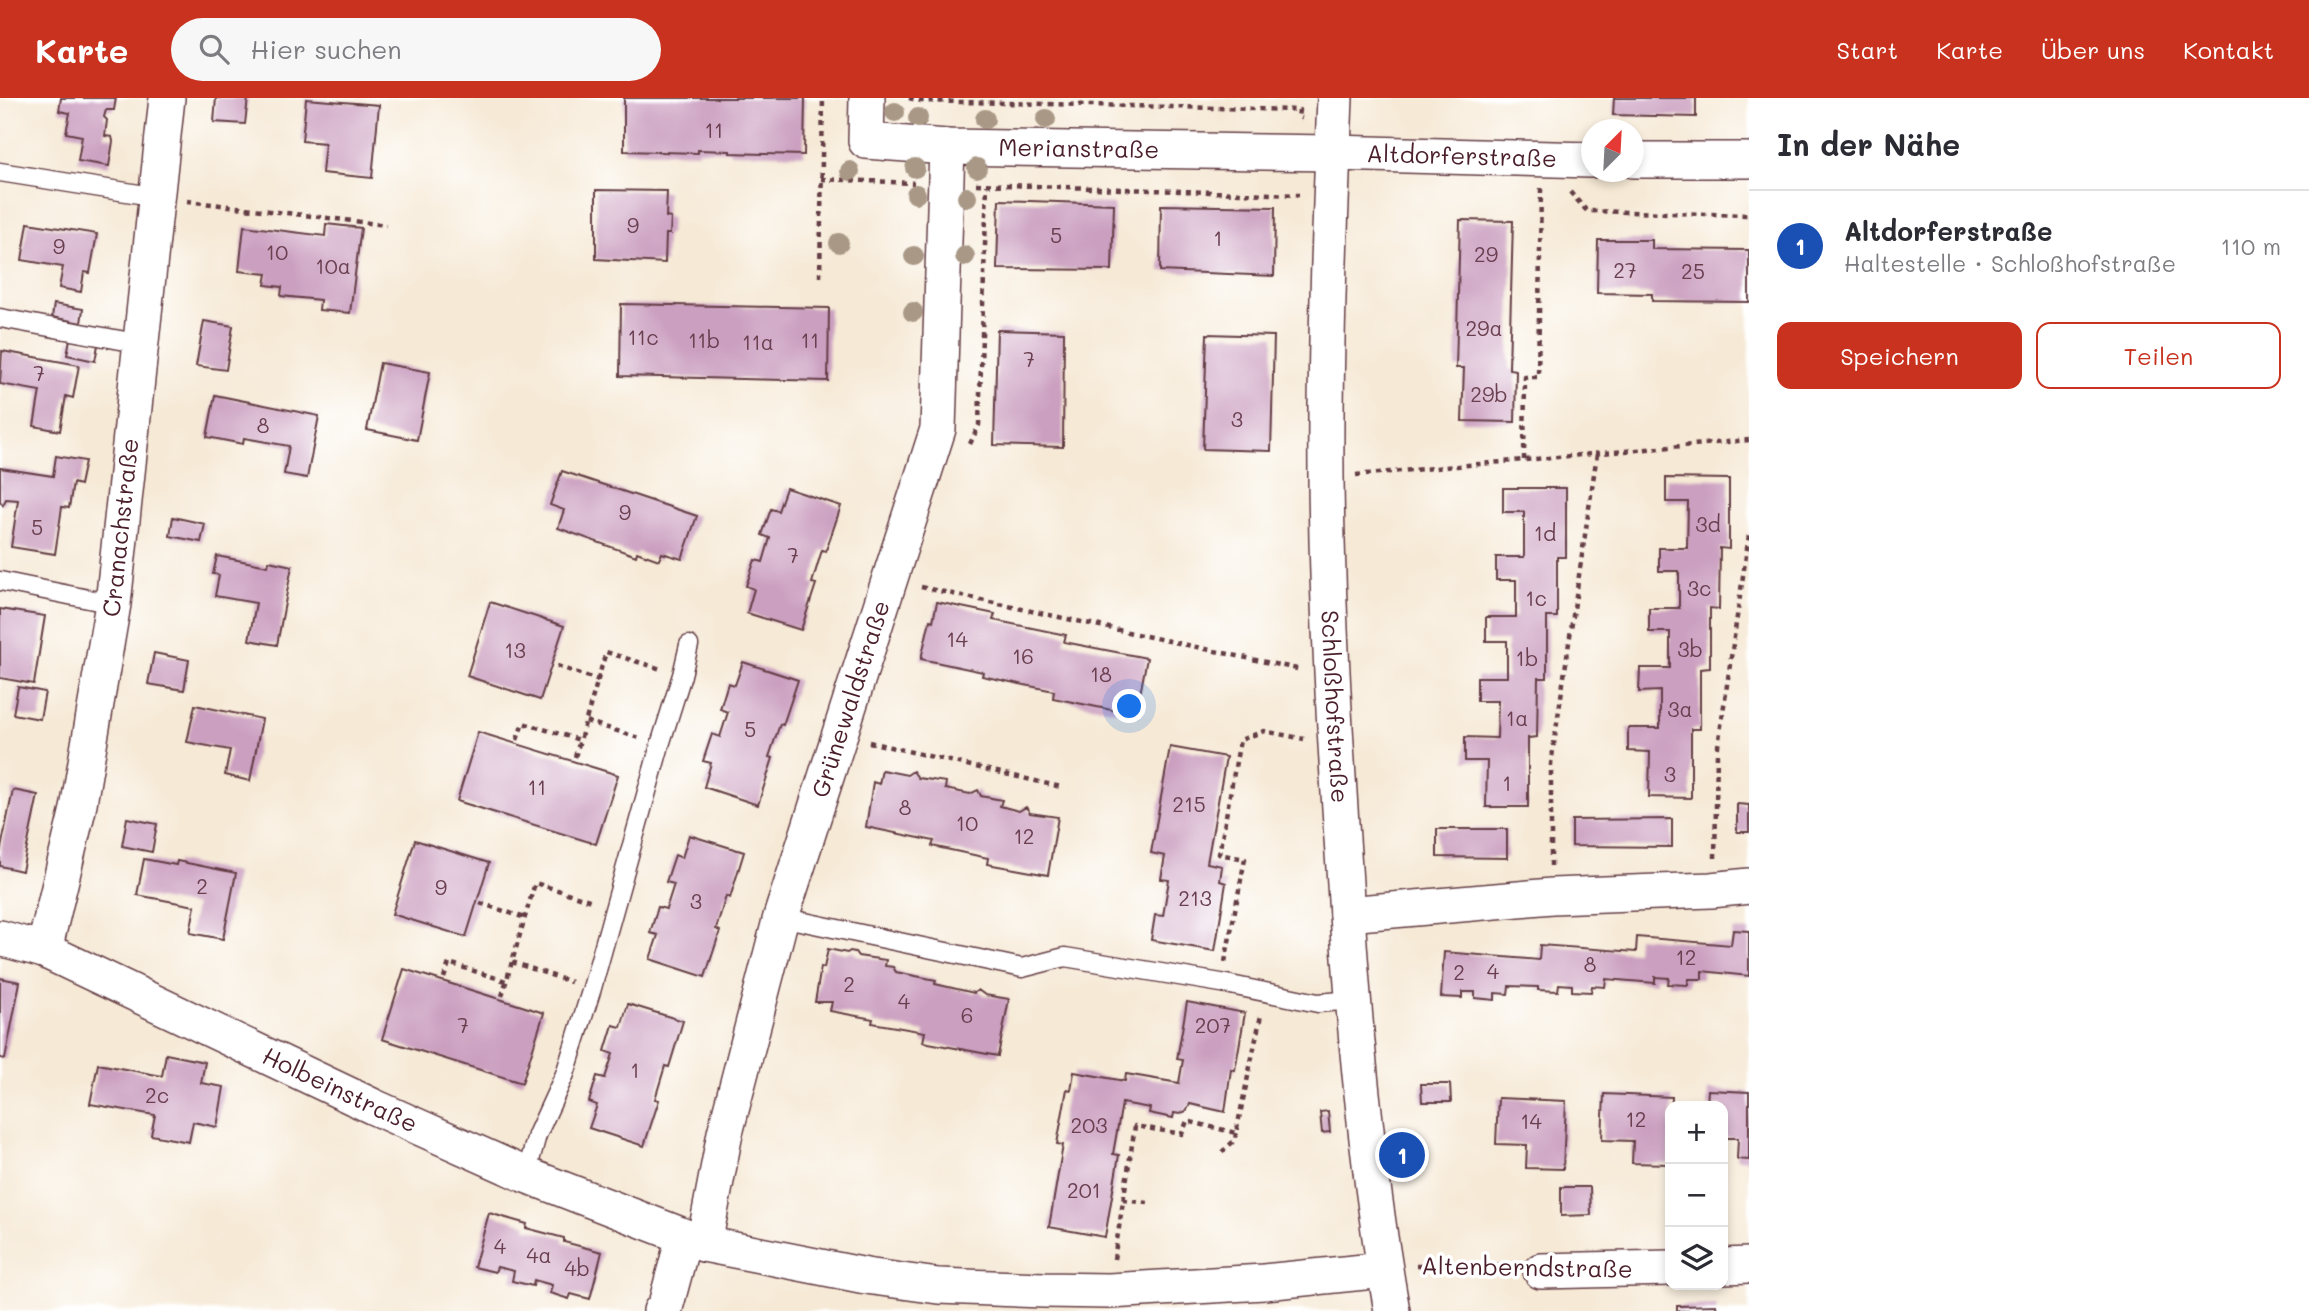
<!DOCTYPE html>
<html lang="de">
<meta charset="utf-8">
<style>
body{margin:0;font-family:Mali,sans-serif;background:#f7f7f7;color:#2b2b33}
.controls{position:absolute;right:21px;bottom:21px;display:grid;overflow:hidden;border-radius:14px;box-shadow:0 4px 10px #0003}
.controls button{width:63px;height:63px;display:grid;place-items:center;padding:0;border:0;border-bottom:2px solid #e1e1e2;background:#fff;color:#2b2b33;font:35px sans-serif}
.compass{position:absolute;left:1581px;top:21px;width:63px;height:63px;border-radius:50%;background:#fff;box-shadow:0 4px 10px #0003;rotate:24deg}
.you{position:absolute;left:1130px;top:609px;width:24px;height:24px;margin:-18px;border:5px solid #fff;border-radius:50%;background:#1a73e8;box-shadow:0 0 0 10px #1a73e833}
.badge{display:grid;place-items:center;width:46px;height:46px;border-radius:50%;background:#c8321e;color:#fff;font-size:23px;font-weight:700}
.pin{position:absolute;translate:-50% -50%;border:4px solid #fff;box-shadow:0 2px 7px #0006}
.list{margin:0;padding:0;list-style:none}
h2{display:flex;justify-content:space-between;align-items:center;height:91px;margin:0;padding:0 28px;font-size:30px}
h2 small{font-size:23px;font-weight:400;color:#7c7c81}
.list li{display:grid;grid-template-columns:46px 1fr auto;gap:21px;align-items:center;box-sizing:border-box;height:112px;padding:0 28px;border-top:2px solid #e1e1e2}
.list b{display:block;font-size:26px;white-space:nowrap}
.list p{margin:0;font-size:23px;white-space:nowrap;color:#7c7c81}
.list em{font-size:23px;font-style:normal;color:#7c7c81}
.actions{display:flex;gap:14px;padding:21px 28px}
.actions a{flex:1;padding:16px 0;border:2px solid #c8321e;border-radius:14px;text-align:center;font-size:24px;color:#c8321e}
.actions .main{background:#c8321e;color:#fff}
.icon{flex:none;width:38px;height:38px;fill:none;stroke:currentColor;stroke-width:2;stroke-linecap:round;stroke-linejoin:round}
.map{position:relative;flex:none;width:1749px;height:1213px;overflow:hidden}
header{display:flex;align-items:center;gap:42px;box-sizing:border-box;height:98px;padding:0 35px;background:#c8321e;color:#fff}
header strong{font-size:33px}
nav{display:flex;gap:38px;margin-inline-start:auto;font-size:24px}
.search{width:490px;height:63px;background:#f7f7f7;display:flex;align-items:center;gap:18px;box-sizing:border-box;padding:0 24px;border-radius:38px;color:#7c7c81;font-size:26px}
main{display:flex}
aside{flex:1;background:#fff}
.map>svg:first-child{display:block}
.building{fill:#cb9fc0}
.lines{fill:none;stroke-linecap:round;stroke-linejoin:round}
.lane-casing{stroke:#643d44;stroke-width:21}
.street-casing{stroke:#643d44;stroke-width:38}
.path{stroke:#643d44;stroke-width:4.5;stroke-dasharray:5 5;stroke-linecap:butt}
.lane{stroke:#fff;stroke-width:18}
.street{stroke:#fff;stroke-width:35}
.tree{fill:#a99885}
.labels{text-anchor:middle;stroke-width:7;stroke-linejoin:round;paint-order:stroke}
.number-label{font-size:21px;fill:#6a3f50}
.street-label{font-size:24px;fill:#4a1f2b;stroke:#fff}
</style>
<header>
<strong>Karte</strong>
<div class="search"><svg class="icon" aria-label="search" viewBox="0 0 24 24"><circle cx="10" cy="10" r="6"/><path d="M15 15l6 6"/></svg>Hier suchen</div>
<nav><a>Start</a><a>Karte</a><a>Über uns</a><a>Kontakt</a></nav>
</header>
<main>
<div class="map">
<svg width="1749" height="1213" viewBox="0 0 1749 1213">
<rect width="100%" height="100%" fill="#fff"/>
<filter id="ink" filterUnits="userSpaceOnUse"><feTurbulence type="fractalNoise" baseFrequency=".0143" numOctaves="2"/><feDisplacementMap in="SourceGraphic" scale="14" xChannelSelector="R" yChannelSelector="G"/><feConvolveMatrix kernelMatrix="1 2 1 2 8 2 1 2 1" color-interpolation-filters="sRGB"/></filter>
<filter id="wash" filterUnits="userSpaceOnUse"><feTurbulence type="fractalNoise" baseFrequency=".00686" numOctaves="4" result="noise"/><feDisplacementMap in="SourceGraphic" scale="28" xChannelSelector="R" yChannelSelector="G"/><feGaussianBlur stdDeviation="1.57" result="paint"/><feColorMatrix in="noise" values="0 0 0 0 0 0 0 0 0 0 0 0 0 0 0 0 0 1.4 0 .05"/><feComposite in="paint" operator="in"/></filter>
<g filter="url(#wash)">
<rect width="100%" height="100%" fill="#f6e9d5"/>
<g id="blocks">
<path class="building" d="M61 0H116L114 12H106L104 19 107 22 105 38 112 39 113 43 109 68 78 63 82 38 66 35 70 15 59 13Z
M216 0H248L245 26 214 24Z
M624 0H805L804 57 730 55V53L698 52V55L624 53Z
M1614 0H1696V19L1613 17Z
M306 1 379 7 372 80 322 75 325 45 302 43Z
M596 92 667 93 666 119 671 120 670 136H666L665 165 596 161Z
M999 102 1114 106 1112 172 997 171Z
M1161 107 1275 109 1274 178 1160 173Z
M1460 122 1513 123 1509 271 1516 272 1515 324 1462 323 1464 270H1456Z
M28 125 97 136 90 175 84 174 81 194 59 190 63 169 22 162Z
M326 126 361 130 350 215 319 212 320 202 281 198 282 189 265 187 267 176 239 173 244 128 325 138Z
M1598 142H1652V151L1749 152V204L1652 203V196L1597 195Z
M54 206 83 211 81 225 52 219Z
M621 206 829 210 828 283 620 278Z
M204 223 233 228 226 272 196 268Z
M997 232 1064 234 1063 349 994 347Z
M1207 236 1274 238 1271 353 1203 351Z
M70 241 98 247 95 263 67 257Z
M2 253 79 267 73 300 66 298 60 333 34 328 40 293 0 286Z
M380 265 430 274 417 342 367 332Z
M215 297 319 318 307 380 284 376 289 348 244 340 243 346 207 339Z
M56 358 85 363 80 387 73 385 69 410 62 409 55 456 11 449 18 402 6 401 3 407 0 403V370L53 378Z
M562 373 697 418 682 461 662 455 659 462 637 454 636 458 558 430 564 412 550 407Z
M1666 380 1729 381V451L1720 450 1719 511 1710 510V570L1700 571V631H1691V700L1649 699 1650 654 1628 653V630H1660V593L1639 594 1640 570H1670V534H1649V510H1679V473H1659V450H1687L1688 404H1666Z
M786 390 841 408 826 453 822 452 812 485 816 486 801 532 747 515 754 491 746 488 755 462 763 464 770 440 762 437 771 411 778 413Z
M1503 390H1566V459H1557V519H1547V580H1538L1537 639 1528 640V709H1486L1487 663H1465V639L1497 640 1498 603H1477V579H1507V543H1486V519H1516V482H1496V459H1524V414H1503Z
M173 419 205 426 201 444 170 438Z
M217 458 268 468 269 463 292 468 277 547 249 542 256 505 215 498 219 477 213 476Z
M490 504 564 528 540 602 467 578Z
M937 504 995 516 993 522 1066 537 1064 544 1147 560 1136 617 1053 600 1054 593 982 578 983 574 921 561 930 522 933 523Z
M0 511 45 518 34 586 0 580Z
M154 555 189 562 184 592 148 586Z
M743 564 798 582 783 627 780 626 769 659 773 660 758 707 704 689 711 665 703 663 712 636 720 639 728 614 720 611 728 585 735 587Z
M18 589 45 594 40 621 13 616Z
M195 607 262 621 250 683 225 677 230 652 187 644Z
M478 634 618 677 596 746 457 703Z
M1170 649 1226 659 1207 765 1222 768 1220 783 1226 785 1215 853 1151 842 1155 817 1163 818 1169 782 1161 781 1165 758 1151 755Z
M882 672 907 677 913 673 918 680 946 684 945 691 970 696 978 692 981 698 1002 702 1000 708 1019 713 1026 709 1030 715 1058 719 1048 777 987 766 988 760 932 748 934 743 866 729 873 684 879 686Z
M13 692 38 697 22 773 0 768V755Z
M1737 706 1749 707V734H1737Z
M127 720 157 726 152 754 122 748Z
M1672 721V749L1572 748V722Z
M1437 731H1507V760L1437 759Z
M689 737 744 754 730 800 726 798 716 831 720 833 705 879 650 861 658 837 650 835 658 809 666 811 674 786 666 784 675 757 682 760Z
M415 742 489 765 466 839 392 816Z
M144 761 176 767 177 763 236 775 223 841 190 835 195 808 137 797Z
M1733 832 1749 833V878L1702 873V881H1688V887L1668 886 1669 880 1655 879V885L1606 881 1605 889 1592 888 1591 894 1572 893V887L1559 886 1558 893 1538 892V889L1509 888 1508 896 1495 895V902L1475 900V894H1462V900L1441 899 1444 854 1539 862 1540 847 1636 854 1637 839 1731 847Z
M828 851 847 855 850 853 855 854 858 858 886 862 885 868 893 869 896 874 936 882 935 886 974 895 978 892 985 897 1009 901 998 958 923 944 925 934 872 925 873 921 830 913 832 904H815L821 869 824 870Z
M404 871 544 915 522 985 382 941Z
M0 880 20 884 5 961 0 960Z
M1187 904 1245 915 1235 972 1231 971 1225 1014 1190 1006 1186 1013 1180 1016 1174 1015 1173 1020 1149 1015 1150 1010 1122 1005 1113 1056 1119 1057 1105 1139 1049 1129 1063 1047 1057 1046 1067 991 1071 992 1074 974 1125 983 1126 976 1179 985 1183 962 1177 961Z
M628 906 683 923 669 969 665 968 655 1001 659 1002 644 1048 589 1030 597 1007 589 1004 597 978 605 980 613 956 605 953 613 927 621 929Z
M166 956 205 964 201 985 224 989 217 1029 193 1024 189 1044 151 1037 155 1017 90 1006 98 966 162 978Z
M1421 986H1450L1451 1004H1422Z
M1708 992 1749 994V1062L1737 1061 1738 1040H1723V1008H1707Z
M1604 996 1672 999 1669 1066 1632 1065 1633 1043 1602 1042Z
M1498 1000 1566 1003 1563 1071 1526 1070 1527 1047 1496 1046Z
M1328 1013 1330 1034 1322 1035 1320 1014Z
M1561 1089H1590L1591 1117 1561 1118Z
M489 1115 527 1126 526 1130 564 1140V1144L602 1154 590 1201 571 1196 569 1201 550 1195 552 1187 534 1182 533 1188 512 1183 514 1173 497 1169 495 1174 474 1169Z
M1716 1207 1717 1213H1677V1208Z"/>
</g>
</g>
<g filter="url(#ink)">
<use href="#blocks" fill-opacity="0" stroke="#643d44" stroke-width="2"/>
<g class="lines">
<defs>
<path id="lane" d="M0 74 158 99
M0 220 142 246
M0 483 113 506
M781 819 1022 870 1065 859 1221 885 1318 905 1353 902
M526 1077 537 1037 565 976 592 890 660 647 682 577 689 547"/>
<g id="street">
<path id="s1" d="M867 0 866 43 947 49 1333 55 1591 62"/>
<path id="s2" d="M1335 0C1330 126 1325 253 1326 379 1327 509 1335 639 1344 770 1353 918 1366 1066 1392 1213"/>
<path d="M1633 62H1749"/>
<path d="M1347 816 1552 798 1711 792 1749 788"/>
<path id="s3" d="M0 840 44 852 374 1009 526 1077 704 1146 866 1178 938 1188 1044 1192 1109 1193 1264 1184 1384 1172"/>
<path id="s4" d="M44 852 78 711 113 506 167 0"/>
<path id="s5" d="M704 1146 725 1035 781 819 938 331 947 49"/>
<path d="M1723 1168 1749 1167"/>
<path d="M1541 1173 1670 1170"/>
<path d="M661 1213 665 1210 684 1139"/>
</g>
</defs>
<use href="#lane" class="lane-casing"/>
<use href="#street" class="street-casing"/>
<path class="path" d="M909 0 921 3 1299 12 1298 19 1302 20
M821 81 914 85
M976 86 1299 97
M1570 94 1587 113 1749 117
M187 103 386 127
M820 179 823 0
M970 346 979 327 987 87
M1524 362 1525 279H1538L1541 90
M1356 377 1749 342
M921 489 1302 572
M557 568 598 582
M586 623 639 640
M517 642 523 625 580 642
M869 644 1061 689
M575 659 606 554 661 571
M1715 760 1717 655 1749 437
M1551 768V666L1597 356
M480 805 525 820
M512 864 571 884
M1225 864 1245 761 1219 756 1240 642 1264 633 1304 641
M444 880 449 865 506 883
M502 898 535 785 592 803
M1222 1054 1235 1042 1236 1035
M1123 1102 1148 1105
M1114 1161 1135 1028 1182 1036 1187 1023 1236 1035 1261 917
M1416 1168 1509 1167"/>
<use href="#lane" class="lane"/>
<use href="#street" class="street"/>
</g>
<g class="tree">
<circle cx="895" cy="14" r="10"/>
<circle cx="918" cy="20" r="10"/>
<circle cx="985" cy="21" r="10"/>
<circle cx="1046" cy="21" r="10"/>
<circle cx="915" cy="70" r="10"/>
<circle cx="977" cy="70" r="10"/>
<circle cx="850" cy="73" r="10"/>
<circle cx="916" cy="96" r="10"/>
<circle cx="967" cy="99" r="10"/>
<circle cx="839" cy="145" r="10"/>
<circle cx="914" cy="158" r="10"/>
<circle cx="965" cy="158" r="10"/>
<circle cx="913" cy="214" r="10"/>
</g>
</g>
<g class="labels">
<g class="number-label">
<text x="714" y="40">11</text>
<text x="633" y="135">9</text>
<text x="1056" y="145">5</text>
<text x="1218" y="148">1</text>
<text x="59" y="156">9</text>
<text x="277" y="162">10</text>
<text x="1486" y="164">29</text>
<text x="333" y="176">10a</text>
<text x="1625" y="180">27</text>
<text x="1693" y="181">25</text>
<text x="1484" y="238">29a</text>
<text x="643" y="247">11c</text>
<text x="704" y="250">11b</text>
<text x="810" y="250">11</text>
<text x="758" y="252">11a</text>
<text x="1029" y="269">7</text>
<text x="39" y="283">7</text>
<text x="1489" y="304">29b</text>
<text x="1237" y="329">3</text>
<text x="263" y="335">8</text>
<text x="625" y="422">9</text>
<text x="1708" y="434">3d</text>
<text x="37" y="437">5</text>
<text x="1545" y="443">1d</text>
<text x="793" y="465">7</text>
<text x="1699" y="498">3c</text>
<text x="1536" y="508">1c</text>
<text x="957" y="549">14</text>
<text x="1690" y="559">3b</text>
<text x="515" y="560">13</text>
<text x="1023" y="566">16</text>
<text x="1527" y="568">1b</text>
<text x="1101" y="584">18</text>
<text x="1680" y="619">3a</text>
<text x="1517" y="628">1a</text>
<text x="750" y="639">5</text>
<text x="1670" y="684">3</text>
<text x="1507" y="693">1</text>
<text x="537" y="697">11</text>
<text x="1189" y="714">215</text>
<text x="905" y="717">8</text>
<text x="967" y="733">10</text>
<text x="1024" y="746">12</text>
<text x="202" y="796">2</text>
<text x="441" y="797">9</text>
<text x="1195" y="808">213</text>
<text x="696" y="811">3</text>
<text x="1686" y="867">12</text>
<text x="1590" y="874">8</text>
<text x="1493" y="881">4</text>
<text x="1459" y="882">2</text>
<text x="849" y="894">2</text>
<text x="904" y="911">4</text>
<text x="967" y="925">6</text>
<text x="463" y="935">7</text>
<text x="1213" y="935">207</text>
<text x="635" y="980">1</text>
<text x="157" y="1005">2c</text>
<text x="1636" y="1029">12</text>
<text x="1531" y="1031">14</text>
<text x="1089" y="1035">203</text>
<text x="1084" y="1100">201</text>
<text x="500" y="1156">4</text>
<text x="539" y="1165">4a</text>
<text x="577" y="1178">4b</text>
</g>
<g class="street-label">
<text dy="8" stroke="none"><textPath href="#s1" startOffset="256">Merianstraße</textPath></text>
<text dy="8" stroke="none"><textPath href="#s1" startOffset="639">Altdorferstraße</textPath></text>
<text dy="8" stroke="none"><textPath href="#s4" startOffset="430">Cranachstraße</textPath></text>
<text dy="8" stroke="none"><textPath href="#s5" startOffset="565">Grünewaldstraße</textPath></text>
<text dy="8" stroke="none"><textPath href="#s2" startOffset="609">Schloßhofstraße</textPath></text>
<text dy="8" stroke="none"><textPath href="#s3" startOffset="373">Holbeinstraße</textPath></text>
<text transform="translate(1527 1170) rotate(1)" y="8">Altenberndstraße</text>
</g>
</g>
</svg>
<div class="controls">
<button>+</button>
<button>−</button>
<button><svg class="icon" aria-label="layers" viewBox="0 0 24 24"><path d="M12 4l9 5-9 5-9-5zM3 14l9 5 9-5"/></svg></button>
</div>
<svg class="compass" viewBox="-18 -18 36 36"><path d="M0-13l5 13h-10z" fill="#e53935"/><path d="M0 13l5-13h-10z" fill="#7c7c81"/></svg>
<div class="you"></div>
<div class="pin badge" style="left:1402px;top:1057px;background:#1a4fb4">1</div>
</div>
<aside>
<h2>In der Nähe<small></small></h2>
<ul class="list">
<li><span class="badge" style="background:#1a4fb4">1</span><div><b>Altdorferstraße</b><p>Haltestelle · Schloßhofstraße</p></div><em>110 m</em></li>
</ul>
<div class="actions"><a class="main">Speichern</a><a>Teilen</a></div>
</aside>
</main>
